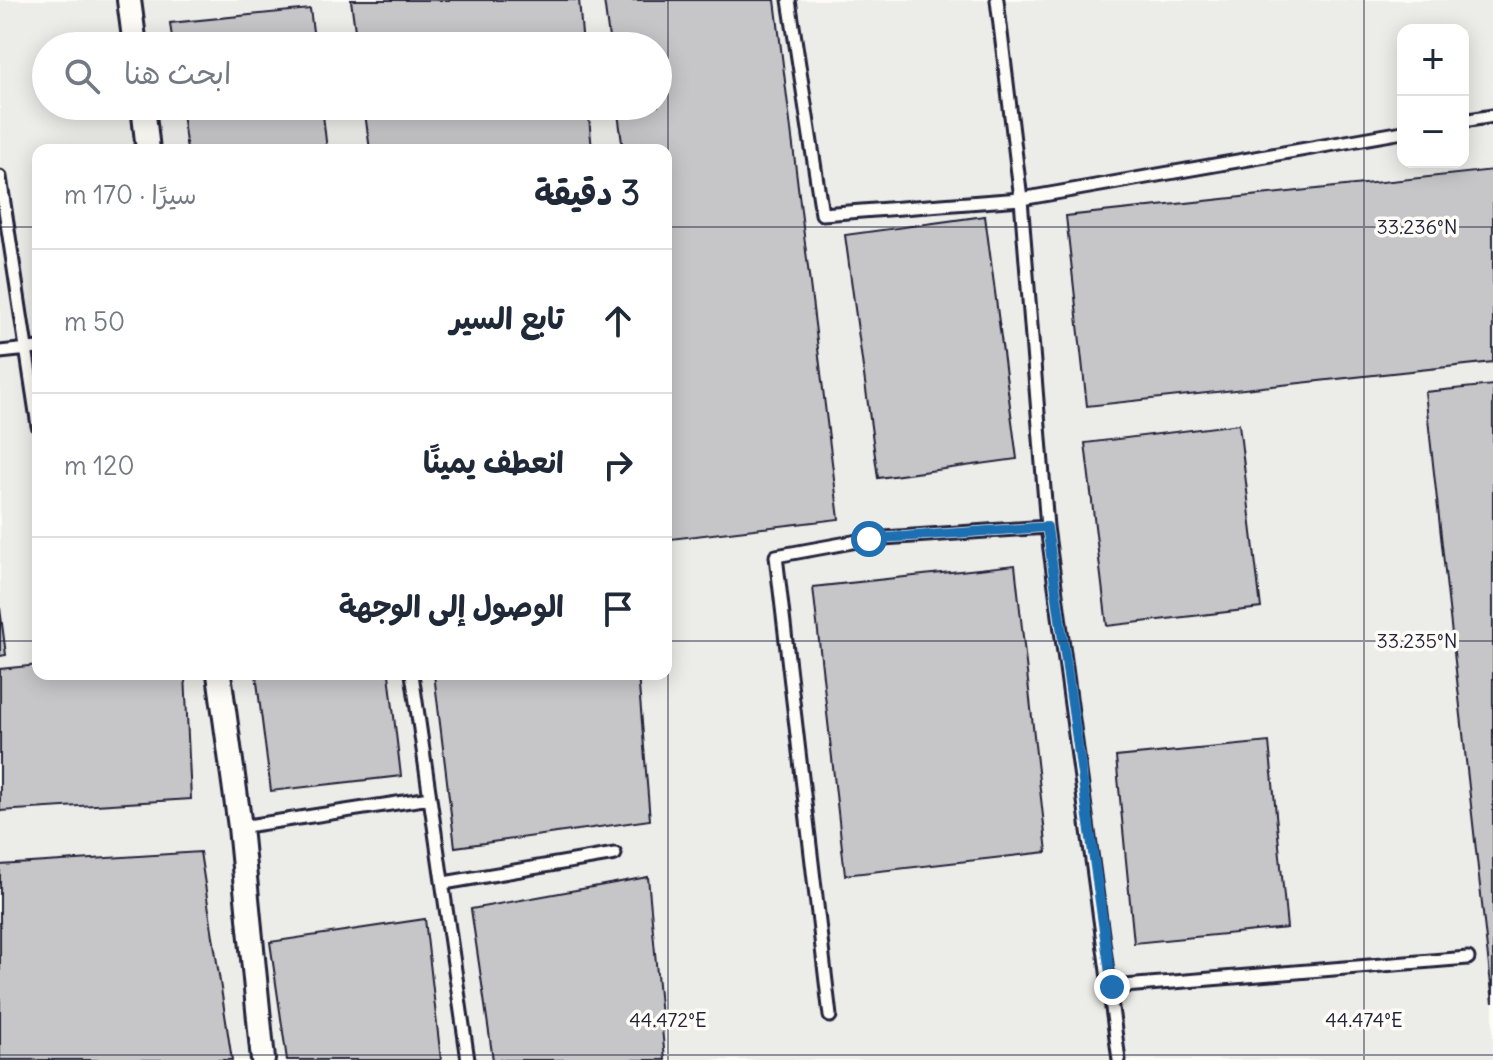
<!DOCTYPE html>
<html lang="ar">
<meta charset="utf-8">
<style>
body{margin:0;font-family:Delius,"Playpen Sans Arabic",sans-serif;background:#f6f6f7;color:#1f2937;direction:rtl}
.controls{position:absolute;right:24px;top:24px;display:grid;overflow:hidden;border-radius:16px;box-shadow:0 4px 20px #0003}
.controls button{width:72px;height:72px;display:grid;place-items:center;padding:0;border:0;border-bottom:2px solid #e0e1e3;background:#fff;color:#1f2937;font:40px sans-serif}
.stop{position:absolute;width:24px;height:24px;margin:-18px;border:6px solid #1f6fb2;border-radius:50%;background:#fff}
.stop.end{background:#1f6fb2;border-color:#fff;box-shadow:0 2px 8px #0008}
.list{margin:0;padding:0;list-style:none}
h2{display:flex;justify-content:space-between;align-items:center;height:104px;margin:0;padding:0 32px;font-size:34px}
h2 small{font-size:26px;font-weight:400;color:#747a83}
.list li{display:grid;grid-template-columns:52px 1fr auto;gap:24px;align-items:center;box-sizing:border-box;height:144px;padding:0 32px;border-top:2px solid #e0e1e3}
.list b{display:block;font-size:30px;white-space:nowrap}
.list em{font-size:26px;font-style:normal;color:#747a83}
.icon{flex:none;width:44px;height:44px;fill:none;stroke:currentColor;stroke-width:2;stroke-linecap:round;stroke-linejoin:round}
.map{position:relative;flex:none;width:1493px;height:1060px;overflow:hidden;direction:ltr}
.search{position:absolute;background:#fff;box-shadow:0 4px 20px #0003;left:32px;top:32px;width:640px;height:88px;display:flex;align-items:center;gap:20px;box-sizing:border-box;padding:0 28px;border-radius:44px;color:#747a83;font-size:30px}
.panel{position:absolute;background:#fff;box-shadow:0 4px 20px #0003;left:32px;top:144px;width:640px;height:536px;border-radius:16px;direction:rtl}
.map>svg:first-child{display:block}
.built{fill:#ecece9;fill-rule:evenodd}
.building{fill:#c6c6c8;stroke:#22223b;stroke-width:2}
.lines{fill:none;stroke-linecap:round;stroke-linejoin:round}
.lane-casing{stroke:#22223b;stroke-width:17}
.street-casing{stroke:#22223b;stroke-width:28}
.lane{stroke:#fdfcf7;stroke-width:11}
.street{stroke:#fdfcf7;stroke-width:22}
.route{stroke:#1f6fb2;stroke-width:10}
.ticks{fill:none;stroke:#22223b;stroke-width:2;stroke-opacity:0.45}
.ticks-label{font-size:20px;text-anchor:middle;fill:#22223b;stroke:#fdfcf7;stroke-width:7;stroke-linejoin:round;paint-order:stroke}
</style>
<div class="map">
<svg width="1493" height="1060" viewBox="0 0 1493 1060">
<rect width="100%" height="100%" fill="#fdfcf7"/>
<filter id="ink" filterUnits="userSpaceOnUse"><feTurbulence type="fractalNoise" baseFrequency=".0125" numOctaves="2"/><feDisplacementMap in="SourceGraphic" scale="16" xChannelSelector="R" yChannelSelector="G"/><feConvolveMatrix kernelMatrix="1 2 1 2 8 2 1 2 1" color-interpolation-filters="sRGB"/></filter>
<g filter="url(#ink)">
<path class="built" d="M0 0H1493V1060H0ZM1403 30H1463V162H1403ZM46 46H658V106H46ZM38 150H666V674H38Z"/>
<path class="building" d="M351 0H579L583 46H357Z
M604 0H775L839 519 671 539 666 502V150H623L617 106H658V46H610Z
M310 9 315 46H173L170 23Z
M181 106H322L327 150H187Z
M364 106H588L592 150H370Z
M1493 170V362L1087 406 1066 216Z
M985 216 1017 459 878 478 845 235Z
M1493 385V1003L1425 392Z
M1239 424 1261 608 1107 626 1085 443Z
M1015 565 1047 852 845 875 813 587Z
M0 608 6 655 0 656Z
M38 665V674H185L191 799 0 811V669Z
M256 674H389L401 776 271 791Z
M434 674H638L650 820 455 847Z
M1269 742 1287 928 1134 943 1116 757Z
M200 852 232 1060H0V865Z
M648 877 665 1060H493L471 909Z
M425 919 441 1060H287L270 942Z"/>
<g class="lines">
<defs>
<path id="lane" d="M789 0 822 214 1021 199 1403 132
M997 0 1021 199 1047 527 1119 1060
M1463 121 1493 116
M0 177 38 426
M0 352 38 348
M412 674 468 1060
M240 827 430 798
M444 883 615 854
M1112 987 1468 958
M830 1016 776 556 869 539 1047 527"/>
<path id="street" d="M129 0 135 46
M143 106 148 150
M219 674 240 827 263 1060"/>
</defs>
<use href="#lane" class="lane-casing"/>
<use href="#street" class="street-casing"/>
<use href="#lane" class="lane"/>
<use href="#street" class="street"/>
</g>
</g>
<g class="lines" filter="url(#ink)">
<path class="route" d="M869 539 1047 527 1112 987"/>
</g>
<path class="ticks" d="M668 0V1060M1364 0V1060M0 227H38M666 227H1493M0 641H38M666 641H1493M0 1055H1493"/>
<g class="ticks-label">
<text x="1417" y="234">33.236°N</text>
<text x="1417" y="648">33.235°N</text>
<text x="668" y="1027">44.472°E</text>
<text x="1364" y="1027">44.474°E</text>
</g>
</svg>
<div class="controls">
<button>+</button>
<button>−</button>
</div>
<div class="stop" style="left:869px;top:539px"></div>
<div class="stop end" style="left:1112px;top:987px"></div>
<div class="search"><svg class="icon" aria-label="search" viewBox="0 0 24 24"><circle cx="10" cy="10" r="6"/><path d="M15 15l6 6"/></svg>ابحث هنا</div>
<section class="panel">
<h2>3 دقيقة<small>سيرًا · 170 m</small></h2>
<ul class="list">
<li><svg class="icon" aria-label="ahead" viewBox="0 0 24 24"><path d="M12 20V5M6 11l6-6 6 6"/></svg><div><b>تابع السير</b></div><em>50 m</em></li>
<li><svg class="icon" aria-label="right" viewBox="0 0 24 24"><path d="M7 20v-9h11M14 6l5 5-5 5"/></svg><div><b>انعطف يمينًا</b></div><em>120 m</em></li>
<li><svg class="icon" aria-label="arrive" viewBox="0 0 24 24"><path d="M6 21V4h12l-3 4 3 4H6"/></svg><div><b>الوصول إلى الوجهة</b></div></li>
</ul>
</section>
</div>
